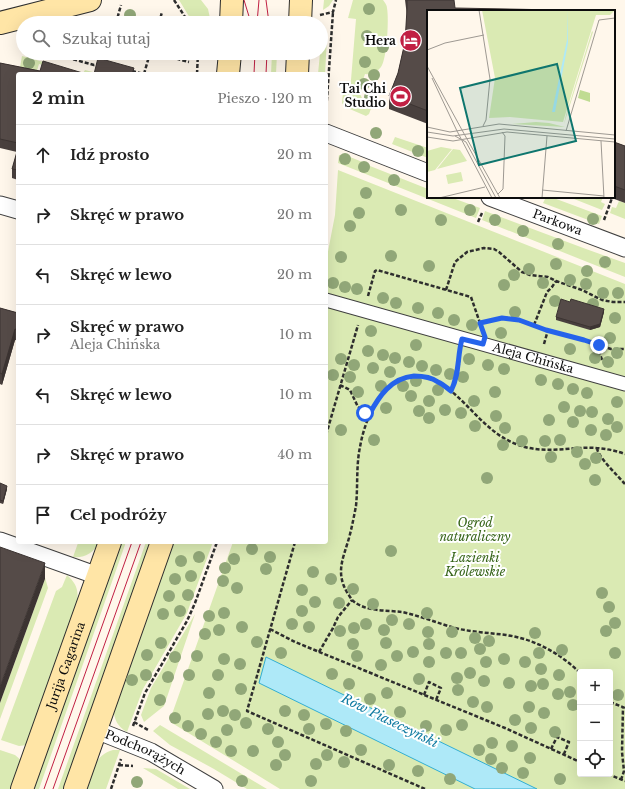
<!DOCTYPE html>
<html lang="pl">
<meta charset="utf-8">
<style>
body{margin:0;font-family:"Libre Baskerville",serif;background:#f2f2f2;color:#222}
.controls{position:absolute;right:12px;bottom:12px;display:grid;overflow:hidden;border-radius:4px;box-shadow:0 4px 16px #0002}
.controls button{width:36px;height:36px;display:grid;place-items:center;padding:0;border:0;border-bottom:1px solid #e0e0e0;background:#fff;color:#222;font:20px sans-serif}
.stop{position:absolute;width:12px;height:12px;margin:-9px;border:3px solid #2563eb;border-radius:50%;background:#fff}
.stop.end{background:#2563eb;border-color:#fff;box-shadow:0 1px 4px #0008}
.list{margin:0;padding:0;list-style:none}
h2{display:flex;justify-content:space-between;align-items:center;height:52px;margin:0;padding:0 16px;font-size:17px}
h2 small{font-size:13px;font-weight:400;color:#767676}
.list li{display:grid;grid-template-columns:26px 1fr auto;gap:12px;align-items:center;box-sizing:border-box;height:60px;padding:0 16px;border-top:1px solid #e0e0e0}
.list b{display:block;font-size:15px;white-space:nowrap}
.list p{margin:0;font-size:13px;white-space:nowrap;color:#767676}
.list em{font-size:13px;font-style:normal;color:#767676}
.icon{flex:none;width:22px;height:22px;fill:none;stroke:currentColor;stroke-width:2;stroke-linecap:round;stroke-linejoin:round}
.map{position:relative;flex:none;width:625px;height:789px;overflow:hidden}
.search{position:absolute;background:#fff;box-shadow:0 4px 16px #0002;left:16px;top:16px;width:312px;height:44px;display:flex;align-items:center;gap:10px;box-sizing:border-box;padding:0 14px;border-radius:22px;color:#767676;font-size:15px}
.panel{position:absolute;background:#fff;box-shadow:0 4px 16px #0002;left:16px;top:72px;width:312px;height:472px;border-radius:4px}
.map>svg:first-child{display:block}
.green{fill:#daeab3;fill-rule:evenodd}
.water{fill:#aee9f8;stroke:#32aed2}
.lines{fill:none;stroke-linecap:round;stroke-linejoin:round}
.pedestrian-casing{stroke:#3f3f3f;stroke-width:15}
.minor-casing{stroke:#3f3f3f;stroke-width:19}
.secondary-casing{stroke:#2e2e2e;stroke-width:24}
.path{stroke:#2e2e2e;stroke-width:2.5;stroke-dasharray:4 2;stroke-linecap:butt}
.pedestrian{stroke:#fff;stroke-width:13}
.minor{stroke:#fff;stroke-width:17}
.secondary{stroke:#ffe5a6;stroke-width:22}
.tram{stroke:#c11f43;stroke-width:1}
.tree{fill:#91a778}
.wall{fill:#49403e}
.shaded-wall{fill:#3c3432}
.building{fill:#554b48;stroke:#3c3432}
.route{stroke:#2563eb;stroke-width:5}
.labels{text-anchor:middle;stroke-width:4;stroke-linejoin:round;paint-order:stroke}
.poi-label{font-size:12px;font-weight:bold;fill:#0c0c0c;stroke:#fff;text-anchor:end}
.street-label{font-size:12px;fill:#0c0c0c;stroke:#fff}
.park-label{font-size:12px;font-style:italic;fill:#37651a;stroke:#fff}
.water-label{font-size:13px;font-style:italic;fill:#117ca2;stroke:#fff}
.inset-road{fill:none;stroke:#9e9992;stroke-width:1}
.view{fill:#0f766e;fill-opacity:0.15;stroke:#0f766e;stroke-width:2}
.inset-edge{fill:none;stroke:#0c0c0c;stroke-width:2}
</style>
<div class="map">
<svg width="625" height="789" viewBox="0 0 625 789">
<rect width="100%" height="100%" fill="#fff7eb"/>
<path class="green" d="M179 0H201L208 9 211 23H193Z
M324 0H333L329 6 323 10Z
M353 0H383C385 3 387 5 387 8 389 19 387 59 381 67 377 72 371 75 365 74L359 92 362 98 373 103 369 114 366 116 345 107 342 103 343 92H350L356 19 348 18Z
M327 39 325 74H318L320 53H321V41Z
M272 53H277L276 74H271Z
M22 56 83 73 85 70 97 73 75 74 39 64 36 74 19 73Z
M395 137 428 148V158L392 144Z
M339 155H345L370 165V166L428 189V197H450L480 208 476 218 338 163Z
M338 170 625 284V789H280L172 723 171 717 233 542H326V262L335 215ZM580 672H610V774H580Z
M546 197H551L602 216 599 224 543 203Z
M569 197H603L601 202 605 204 602 210Z
M619 201 625 203V219L610 213 612 207 616 208Z
M485 211 586 249 625 263V277L482 220Z
M80 542H99C94 553 85 558 73 557L78 543Z
M121 542H126L39 789H34Z
M146 542H150L63 789H58Z
M173 542H213L187 613 143 689 127 732C117 726 113 718 114 707Z
M44 574 48 588 0 719V703L45 579Z
M67 575C76 583 79 590 77 602L27 745 19 746 1 740 56 591 62 587Z
M195 614 164 706 144 722 141 715 151 688Z
M160 725 267 789H247L214 769 170 745 153 731Z
M0 750 15 755 22 761 12 789H0Z
M113 750H120L106 789H86C92 773 94 755 113 750Z
M143 768 156 769 190 789H178Z"/>
<path class="water" d="M266 657 537 789H475L259 683Z"/>
<g class="lines">
<defs>
<g id="pedestrian">
<path id="s1" d="M326 300 625 384"/>
</g>
<g id="minor">
<path d="M326 133 428 173"/>
<path id="s2" d="M490 197 625 248"/>
<path d="M0 205 18 210"/>
<path d="M0 541 98 576"/>
<path id="s3" d="M96 730 151 752 214 789"/>
</g>
<g id="secondary">
<path d="M0 23 90 0"/>
<path d="M231 23 232 0"/>
<path d="M300 23 301 0"/>
<path d="M228 74 230 53"/>
<path d="M297 74 298 53"/>
<path id="s4" d="M22 789 110 542"/>
<path d="M75 789 162 542"/>
</g>
</defs>
<use href="#pedestrian" class="pedestrian-casing"/>
<use href="#minor" class="minor-casing"/>
<use href="#secondary" class="secondary-casing"/>
<path class="path" d="M174 0 189 23
M320 15 333 12 336 0
M116 23 121 5
M159 23 162 12
M50 53 94 65 100 64
M166 53 174 58 189 62
M132 71 144 74
M144 74 150 53
M197 74 198 53
M326 113 333 12
M604 220 612 198
M478 222 482 213
M446 290 455 262 467 252 484 248 494 249 499 252 522 272 530 275 548 277 556 281 582 290 602 300 613 302H625
M368 296 375 271 377 270 471 297 481 326
M481 323 501 318H507L524 322 546 330 584 340 611 349H625
M534 325 547 292 552 287 556 281
M544 344 548 330
M599 345 598 348 602 360
M340 385 350 390 358 407 369 415
M451 391C457 379 460 366 459 353
M326 435 358 325
M597 448C597 456 619 477 625 484
M295 542 247 711 425 789
M270 629 295 642 505 728 580 762
M319 652 333 628 338 617 352 600
M580 673C560 653 534 639 506 635 490 633 474 632 459 629 439 624 421 616 402 612 386 610 365 612 352 600 352 600 349 595 348 594 335 573 343 559 349 538 352 527 354 516 356 506 358 486 356 466 360 447 368 400 402 351 451 391 472 408 489 434 516 444 538 453 559 449 581 448 596 447 611 449 625 454
M424 695 429 682 441 688 436 700
M610 702 625 708
M134 722 148 730
M133 726 145 693 187 621 195 603 217 542
M551 749 557 737 569 742 564 754
M119 765 133 766
M608 774 625 781
M621 780 624 771 622 752 623 707
M111 789 121 759"/>
<use href="#pedestrian" class="pedestrian"/>
<use href="#minor" class="minor"/>
<use href="#secondary" class="secondary"/>
<path class="tram" d="M244 0 251 23
M266 0 269 23
M257 23 259 0
M254 74 255 53
M266 74 267 53
M44 789 132 542
M53 789 141 542"/>
</g>
<g class="tree">
<circle cx="369" cy="9" r="6"/>
<circle cx="130" cy="15" r="6"/>
<circle cx="367" cy="36" r="6"/>
<circle cx="383" cy="47" r="6"/>
<circle cx="365" cy="62" r="6"/>
<circle cx="29" cy="63" r="6"/>
<circle cx="374" cy="75" r="6"/>
<circle cx="364" cy="84" r="6"/>
<circle cx="370" cy="97" r="6"/>
<circle cx="376" cy="133" r="6"/>
<circle cx="418" cy="151" r="6"/>
<circle cx="345" cy="159" r="6"/>
<circle cx="364" cy="167" r="6"/>
<circle cx="394" cy="180" r="6"/>
<circle cx="366" cy="193" r="6"/>
<circle cx="401" cy="210" r="6"/>
<circle cx="470" cy="210" r="6"/>
<circle cx="359" cy="213" r="6"/>
<circle cx="593" cy="219" r="6"/>
<circle cx="441" cy="220" r="6"/>
<circle cx="495" cy="220" r="6"/>
<circle cx="350" cy="226" r="6"/>
<circle cx="523" cy="231" r="6"/>
<circle cx="558" cy="244" r="6"/>
<circle cx="391" cy="256" r="6"/>
<circle cx="341" cy="257" r="6"/>
<circle cx="605" cy="262" r="6"/>
<circle cx="556" cy="264" r="6"/>
<circle cx="429" cy="266" r="6"/>
<circle cx="529" cy="269" r="6"/>
<circle cx="587" cy="271" r="6"/>
<circle cx="514" cy="275" r="6"/>
<circle cx="570" cy="280" r="6"/>
<circle cx="333" cy="283" r="6"/>
<circle cx="543" cy="283" r="6"/>
<circle cx="586" cy="284" r="6"/>
<circle cx="504" cy="285" r="6"/>
<circle cx="345" cy="287" r="6"/>
<circle cx="357" cy="289" r="6"/>
<circle cx="603" cy="293" r="6"/>
<circle cx="618" cy="293" r="6"/>
<circle cx="383" cy="298" r="6"/>
<circle cx="555" cy="301" r="6"/>
<circle cx="396" cy="303" r="6"/>
<circle cx="593" cy="304" r="6"/>
<circle cx="418" cy="308" r="6"/>
<circle cx="515" cy="312" r="6"/>
<circle cx="438" cy="313" r="6"/>
<circle cx="615" cy="318" r="6"/>
<circle cx="454" cy="320" r="6"/>
<circle cx="472" cy="325" r="6"/>
<circle cx="371" cy="331" r="6"/>
<circle cx="501" cy="333" r="6"/>
<circle cx="610" cy="338" r="6"/>
<circle cx="416" cy="345" r="6"/>
<circle cx="570" cy="349" r="6"/>
<circle cx="368" cy="351" r="6"/>
<circle cx="617" cy="353" r="6"/>
<circle cx="383" cy="355" r="6"/>
<circle cx="395" cy="358" r="6"/>
<circle cx="595" cy="358" r="6"/>
<circle cx="341" cy="359" r="6"/>
<circle cx="469" cy="359" r="6"/>
<circle cx="409" cy="362" r="6"/>
<circle cx="608" cy="362" r="6"/>
<circle cx="354" cy="365" r="6"/>
<circle cx="488" cy="365" r="6"/>
<circle cx="422" cy="366" r="6"/>
<circle cx="373" cy="368" r="6"/>
<circle cx="504" cy="369" r="6"/>
<circle cx="436" cy="370" r="6"/>
<circle cx="390" cy="372" r="6"/>
<circle cx="450" cy="374" r="6"/>
<circle cx="333" cy="375" r="6"/>
<circle cx="350" cy="377" r="6"/>
<circle cx="463" cy="377" r="6"/>
<circle cx="541" cy="380" r="6"/>
<circle cx="416" cy="381" r="6"/>
<circle cx="558" cy="384" r="6"/>
<circle cx="381" cy="386" r="6"/>
<circle cx="403" cy="386" r="6"/>
<circle cx="573" cy="389" r="6"/>
<circle cx="438" cy="390" r="6"/>
<circle cx="358" cy="392" r="6"/>
<circle cx="495" cy="392" r="6"/>
<circle cx="587" cy="393" r="6"/>
<circle cx="411" cy="396" r="6"/>
<circle cx="429" cy="401" r="6"/>
<circle cx="474" cy="401" r="6"/>
<circle cx="617" cy="402" r="6"/>
<circle cx="564" cy="407" r="6"/>
<circle cx="386" cy="408" r="6"/>
<circle cx="445" cy="410" r="6"/>
<circle cx="419" cy="411" r="6"/>
<circle cx="580" cy="411" r="6"/>
<circle cx="592" cy="412" r="6"/>
<circle cx="461" cy="413" r="6"/>
<circle cx="496" cy="416" r="6"/>
<circle cx="429" cy="418" r="6"/>
<circle cx="608" cy="419" r="6"/>
<circle cx="549" cy="420" r="6"/>
<circle cx="573" cy="422" r="6"/>
<circle cx="475" cy="426" r="6"/>
<circle cx="617" cy="427" r="6"/>
<circle cx="505" cy="428" r="6"/>
<circle cx="341" cy="430" r="6"/>
<circle cx="591" cy="430" r="6"/>
<circle cx="606" cy="435" r="6"/>
<circle cx="374" cy="440" r="6"/>
<circle cx="560" cy="440" r="6"/>
<circle cx="522" cy="441" r="6"/>
<circle cx="545" cy="441" r="6"/>
<circle cx="503" cy="445" r="6"/>
<circle cx="577" cy="452" r="6"/>
<circle cx="551" cy="457" r="6"/>
<circle cx="596" cy="458" r="6"/>
<circle cx="585" cy="464" r="6"/>
<circle cx="487" cy="478" r="6"/>
<circle cx="595" cy="480" r="6"/>
<circle cx="252" cy="549" r="6"/>
<circle cx="391" cy="551" r="6"/>
<circle cx="199" cy="557" r="6"/>
<circle cx="270" cy="557" r="6"/>
<circle cx="234" cy="559" r="6"/>
<circle cx="181" cy="561" r="6"/>
<circle cx="225" cy="568" r="6"/>
<circle cx="266" cy="569" r="6"/>
<circle cx="313" cy="572" r="6"/>
<circle cx="191" cy="576" r="6"/>
<circle cx="175" cy="579" r="6"/>
<circle cx="331" cy="579" r="6"/>
<circle cx="223" cy="581" r="6"/>
<circle cx="237" cy="588" r="6"/>
<circle cx="353" cy="589" r="6"/>
<circle cx="302" cy="590" r="6"/>
<circle cx="602" cy="593" r="6"/>
<circle cx="188" cy="595" r="6"/>
<circle cx="169" cy="596" r="6"/>
<circle cx="315" cy="602" r="6"/>
<circle cx="339" cy="603" r="6"/>
<circle cx="373" cy="604" r="6"/>
<circle cx="609" cy="607" r="6"/>
<circle cx="180" cy="611" r="6"/>
<circle cx="302" cy="611" r="6"/>
<circle cx="224" cy="613" r="6"/>
<circle cx="427" cy="613" r="6"/>
<circle cx="163" cy="614" r="6"/>
<circle cx="209" cy="616" r="6"/>
<circle cx="392" cy="620" r="6"/>
<circle cx="615" cy="623" r="6"/>
<circle cx="292" cy="624" r="6"/>
<circle cx="366" cy="624" r="6"/>
<circle cx="409" cy="624" r="6"/>
<circle cx="242" cy="627" r="6"/>
<circle cx="309" cy="627" r="6"/>
<circle cx="354" cy="628" r="6"/>
<circle cx="219" cy="630" r="6"/>
<circle cx="384" cy="630" r="6"/>
<circle cx="340" cy="631" r="6"/>
<circle cx="606" cy="631" r="6"/>
<circle cx="428" cy="632" r="6"/>
<circle cx="452" cy="632" r="6"/>
<circle cx="535" cy="633" r="6"/>
<circle cx="205" cy="634" r="6"/>
<circle cx="475" cy="638" r="6"/>
<circle cx="489" cy="641" r="6"/>
<circle cx="257" cy="642" r="6"/>
<circle cx="161" cy="643" r="6"/>
<circle cx="386" cy="643" r="6"/>
<circle cx="353" cy="644" r="6"/>
<circle cx="429" cy="644" r="6"/>
<circle cx="480" cy="649" r="6"/>
<circle cx="562" cy="650" r="6"/>
<circle cx="413" cy="652" r="6"/>
<circle cx="281" cy="653" r="6"/>
<circle cx="446" cy="653" r="6"/>
<circle cx="461" cy="653" r="6"/>
<circle cx="539" cy="653" r="6"/>
<circle cx="615" cy="653" r="6"/>
<circle cx="147" cy="655" r="6"/>
<circle cx="197" cy="656" r="6"/>
<circle cx="357" cy="656" r="6"/>
<circle cx="397" cy="656" r="6"/>
<circle cx="175" cy="657" r="6"/>
<circle cx="224" cy="659" r="6"/>
<circle cx="504" cy="659" r="6"/>
<circle cx="429" cy="662" r="6"/>
<circle cx="486" cy="662" r="6"/>
<circle cx="525" cy="662" r="6"/>
<circle cx="240" cy="664" r="6"/>
<circle cx="381" cy="665" r="6"/>
<circle cx="541" cy="669" r="6"/>
<circle cx="470" cy="673" r="6"/>
<circle cx="332" cy="674" r="6"/>
<circle cx="146" cy="675" r="6"/>
<circle cx="189" cy="675" r="6"/>
<circle cx="218" cy="675" r="6"/>
<circle cx="559" cy="675" r="6"/>
<circle cx="168" cy="677" r="6"/>
<circle cx="457" cy="678" r="6"/>
<circle cx="419" cy="679" r="6"/>
<circle cx="132" cy="680" r="6"/>
<circle cx="484" cy="681" r="6"/>
<circle cx="509" cy="683" r="6"/>
<circle cx="349" cy="684" r="6"/>
<circle cx="543" cy="684" r="6"/>
<circle cx="531" cy="686" r="6"/>
<circle cx="241" cy="689" r="6"/>
<circle cx="458" cy="690" r="6"/>
<circle cx="570" cy="692" r="6"/>
<circle cx="209" cy="693" r="6"/>
<circle cx="387" cy="693" r="6"/>
<circle cx="558" cy="694" r="6"/>
<circle cx="618" cy="695" r="6"/>
<circle cx="370" cy="699" r="6"/>
<circle cx="160" cy="700" r="6"/>
<circle cx="473" cy="702" r="6"/>
<circle cx="573" cy="705" r="6"/>
<circle cx="487" cy="707" r="6"/>
<circle cx="529" cy="707" r="6"/>
<circle cx="223" cy="711" r="6"/>
<circle cx="285" cy="711" r="6"/>
<circle cx="400" cy="712" r="6"/>
<circle cx="544" cy="713" r="6"/>
<circle cx="208" cy="714" r="6"/>
<circle cx="235" cy="715" r="6"/>
<circle cx="304" cy="715" r="6"/>
<circle cx="175" cy="718" r="6"/>
<circle cx="515" cy="720" r="6"/>
<circle cx="246" cy="723" r="6"/>
<circle cx="326" cy="724" r="6"/>
<circle cx="462" cy="725" r="6"/>
<circle cx="188" cy="726" r="6"/>
<circle cx="426" cy="726" r="6"/>
<circle cx="531" cy="728" r="6"/>
<circle cx="268" cy="729" r="6"/>
<circle cx="309" cy="729" r="6"/>
<circle cx="227" cy="730" r="6"/>
<circle cx="446" cy="730" r="6"/>
<circle cx="346" cy="731" r="6"/>
<circle cx="555" cy="732" r="6"/>
<circle cx="201" cy="734" r="6"/>
<circle cx="216" cy="742" r="6"/>
<circle cx="278" cy="742" r="6"/>
<circle cx="492" cy="743" r="6"/>
<circle cx="512" cy="746" r="6"/>
<circle cx="361" cy="750" r="6"/>
<circle cx="479" cy="750" r="6"/>
<circle cx="231" cy="751" r="6"/>
<circle cx="253" cy="751" r="6"/>
<circle cx="285" cy="755" r="6"/>
<circle cx="327" cy="755" r="6"/>
<circle cx="530" cy="758" r="6"/>
<circle cx="491" cy="759" r="6"/>
<circle cx="344" cy="762" r="6"/>
<circle cx="316" cy="764" r="6"/>
<circle cx="276" cy="765" r="6"/>
<circle cx="389" cy="765" r="6"/>
<circle cx="502" cy="768" r="6"/>
<circle cx="418" cy="771" r="6"/>
<circle cx="523" cy="773" r="6"/>
<circle cx="450" cy="779" r="6"/>
<circle cx="560" cy="779" r="6"/>
<circle cx="242" cy="781" r="6"/>
<circle cx="311" cy="781" r="6"/>
<circle cx="137" cy="782" r="6"/>
</g>
<path class="wall" d="M405 0H454L428 11V124L389 109V96L398 73 405 42 407 15 406 8Z
M0 63 40 71 86 74H18V180L12 178V169L17 152 0 148Z
M614 142 625 146V203L609 197H614Z
M570 302 604 312 600 327 590 330 556 320V317Z
M0 308 18 313V341L15 340 2 385 0 384Z
M0 483 7 489 3 504 0 503Z"/>
<path class="shaded-wall" d="M604 309V312L600 327 590 330V327Z
M15 329V340L2 385V374Z
M7 486V489L3 504V501Z
M45 563V579L0 703V687Z"/>
<path class="building" d="M407 0H454L455 8 608 11H428V111L389 96 398 73 405 42 407 9Z
M98 58 134 68 132 74H94Z
M43 61 86 74H18V143L0 139V63L40 71Z
M614 142 625 146V190L614 186Z
M18 148V170L12 169Z
M561 299 570 302 571 299 604 309 600 324 590 327 556 317Z
M0 308 18 313V330L15 329 2 374 0 373Z
M0 483 7 486 3 501 0 500Z
M0 547 45 563 0 687Z"/>
<g class="lines">
<path class="route" d="M365 413 369 415C379 396 391 378 414 376 423 376 431 377 438 382 443 384 447 388 451 391 460 373 457 357 462 339L483 344 485 337 480 323 502 318 519 320 546 330 584 340 599 345"/>
</g>
<defs>
<symbol id="hotel-disc" viewBox="-11 -11 22 22"><circle r="9.5" fill="#c11f43" stroke="#fff"/><path d="M-6-4.5h1.5V1H6V5H4.5V3h-9V5H-6ZM-4 0a1.8 1.8 0 1 1 3.6 0ZM.5 0V-2.5h3Q6-2.5 6 0Z" fill="#fff"/></symbol>
<symbol id="stadium-disc" viewBox="-11 -11 22 22"><circle r="9.5" fill="#c11f43" stroke="#fff"/><path d="M0-5a6.5 5 0 1 0 0 10a6.5 5 0 1 0 0-10ZM-3.5-1.8h7v3.6h-7Z" fill="#fff"/></symbol>
</defs>
<g fill-rule="evenodd">
<use href="#hotel-disc" x="398" y="28" width="25" height="25"/>
<use href="#stadium-disc" x="388" y="84" width="25" height="25"/>
</g>
<g class="labels">
<g class="poi-label">
<text x="396" y="45">Hera</text>
<text x="386" y="93">Tai Chi<tspan x="386" dy="14">Studio</tspan></text>
</g>
<g class="street-label">
<text dy="4" stroke="none"><textPath href="#s2" startOffset="72">Parkowa</textPath></text>
<text dy="4" stroke="none"><textPath href="#s1" startOffset="215">Aleja Chińska</textPath></text>
<text dy="4" stroke="none"><textPath href="#s4" startOffset="131">Jurija Gagarina</textPath></text>
<text dy="4" stroke="none"><textPath href="#s3" startOffset="54">Podchorążych</textPath></text>
</g>
<g class="park-label">
<text x="475" y="527">Ogród<tspan x="475" dy="14">naturaliczny</tspan></text>
<text x="475" y="562">Łazienki<tspan x="475" dy="14">Królewskie</tspan></text>
</g>
<g class="water-label">
<text transform="translate(390 720) rotate(26)" y="5">Rów Piaseczyński</text>
</g>
</g>
<g transform="translate(427 10)">
<rect width="188" height="188" fill="#fff7eb"/>
<path d="M55 0H188L183 5H169L136 112 83 107 62 108 68 68ZM165 21 166 22 137 114 139 105ZM109 112 122 113 138 117 85 114ZM14 137 25 139 8 160 0 162V141ZM26 139 33 140 40 151 10 159ZM34 162 36 171 21 174 19 165Z" fill="#daeab3"/>
<path d="M153 80 163 83V92L151 88Z" fill="#c0dc92"/>
<path d="M140 0 141 33 128 102H125L140 30Z" fill="#aee9f8"/>
<path class="inset-road" d="M52 0 63 69 59 110 56 116M0 40 18 33 57 25M0 56 35 120M5 68 30 121M0 117 23 122 72 114 188 125M35 120 73 188M30 121 65 188M139 121 172 10 188 8M0 122 26 126 77 119 188 129M28 126 39 132 69 188M0 127 26 131 80 122 188 132M174 131 177 188M115 180 177 186M71 184 76 179 78 126 75 122M12 188 58 177M115 188 120 126"/>
<path class="view" d="M130 54 149 131 52 155 33 78Z"/>
<rect width="188" height="188" class="inset-edge"/>
</g>
</svg>
<div class="controls">
<button>+</button>
<button>−</button>
<button><svg class="icon" aria-label="locate" viewBox="0 0 24 24"><circle cx="12" cy="12" r="6"/><path d="M12 2v4M12 18v4M2 12h4M18 12h4"/></svg></button>
</div>
<div class="stop" style="left:365px;top:413px"></div>
<div class="stop end" style="left:599px;top:345px"></div>
<div class="search"><svg class="icon" aria-label="search" viewBox="0 0 24 24"><circle cx="10" cy="10" r="6"/><path d="M15 15l6 6"/></svg>Szukaj tutaj</div>
<section class="panel">
<h2>2 min<small>Pieszo · 120 m</small></h2>
<ul class="list">
<li><svg class="icon" aria-label="ahead" viewBox="0 0 24 24"><path d="M12 20V5M6 11l6-6 6 6"/></svg><div><b>Idź prosto</b></div><em>20 m</em></li>
<li><svg class="icon" aria-label="right" viewBox="0 0 24 24"><path d="M7 20v-9h11M14 6l5 5-5 5"/></svg><div><b>Skręć w prawo</b></div><em>20 m</em></li>
<li><svg class="icon" aria-label="left" viewBox="0 0 24 24"><path d="M17 20v-9H6M10 6l-5 5 5 5"/></svg><div><b>Skręć w lewo</b></div><em>20 m</em></li>
<li><svg class="icon" aria-label="right" viewBox="0 0 24 24"><path d="M7 20v-9h11M14 6l5 5-5 5"/></svg><div><b>Skręć w prawo</b><p>Aleja Chińska</p></div><em>10 m</em></li>
<li><svg class="icon" aria-label="left" viewBox="0 0 24 24"><path d="M17 20v-9H6M10 6l-5 5 5 5"/></svg><div><b>Skręć w lewo</b></div><em>10 m</em></li>
<li><svg class="icon" aria-label="right" viewBox="0 0 24 24"><path d="M7 20v-9h11M14 6l5 5-5 5"/></svg><div><b>Skręć w prawo</b></div><em>40 m</em></li>
<li><svg class="icon" aria-label="arrive" viewBox="0 0 24 24"><path d="M6 21V4h12l-3 4 3 4H6"/></svg><div><b>Cel podróży</b></div></li>
</ul>
</section>
</div>
